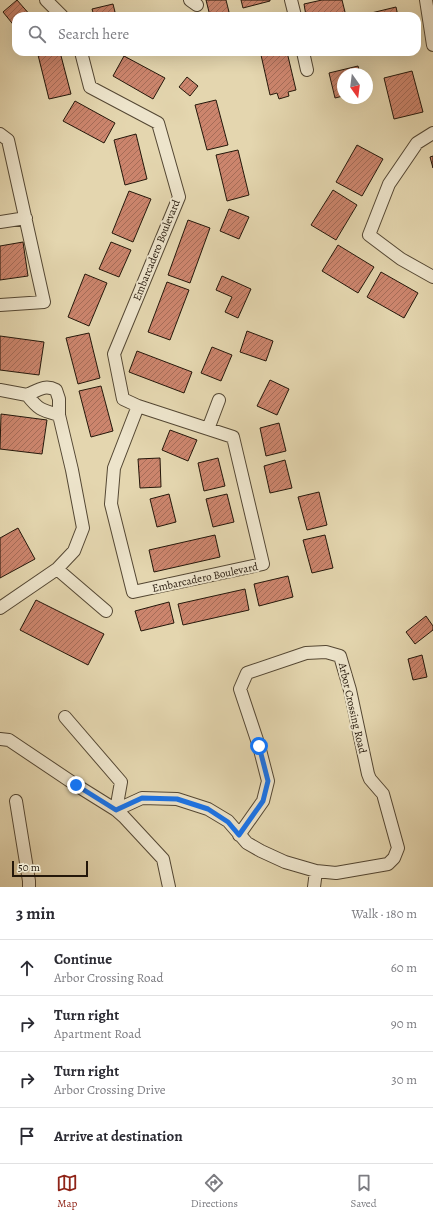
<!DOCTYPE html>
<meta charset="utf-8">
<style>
body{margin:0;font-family:Alegreya,serif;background:#f2f2f3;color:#2b2b33}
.compass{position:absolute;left:337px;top:68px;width:36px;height:36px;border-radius:50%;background:#fff;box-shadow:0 4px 16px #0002;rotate:166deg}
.scale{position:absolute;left:12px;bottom:10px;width:76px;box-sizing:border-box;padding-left:4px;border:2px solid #24170a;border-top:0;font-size:11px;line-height:14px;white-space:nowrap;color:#24170a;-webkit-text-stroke:3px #ede4cb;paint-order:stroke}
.stop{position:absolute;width:12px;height:12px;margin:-9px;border:3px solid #1a73e8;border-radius:50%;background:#fff}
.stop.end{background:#1a73e8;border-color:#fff;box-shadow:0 1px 4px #0008}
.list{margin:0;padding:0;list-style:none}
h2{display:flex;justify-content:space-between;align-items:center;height:52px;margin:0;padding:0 16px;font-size:17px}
h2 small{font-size:13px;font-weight:400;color:#7c7c81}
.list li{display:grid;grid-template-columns:26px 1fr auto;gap:12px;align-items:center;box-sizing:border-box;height:56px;padding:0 16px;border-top:1px solid #e1e1e2}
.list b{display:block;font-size:15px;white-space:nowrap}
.list p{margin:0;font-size:13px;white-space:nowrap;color:#7c7c81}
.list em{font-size:13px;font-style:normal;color:#7c7c81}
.icon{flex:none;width:22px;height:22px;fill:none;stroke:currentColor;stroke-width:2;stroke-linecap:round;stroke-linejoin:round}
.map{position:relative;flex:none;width:433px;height:887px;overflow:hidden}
.search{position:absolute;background:#fff;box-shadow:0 4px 16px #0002;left:12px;right:12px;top:12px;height:44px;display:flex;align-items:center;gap:10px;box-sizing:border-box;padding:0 14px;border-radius:12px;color:#7c7c81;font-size:15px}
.sheet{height:276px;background:#fff}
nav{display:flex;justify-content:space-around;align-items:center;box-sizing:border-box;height:56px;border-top:1px solid #e1e1e2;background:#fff;font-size:11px;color:#7c7c81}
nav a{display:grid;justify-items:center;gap:2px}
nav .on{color:#8f2418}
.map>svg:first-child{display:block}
.building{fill:url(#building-hatch);stroke:#24170a}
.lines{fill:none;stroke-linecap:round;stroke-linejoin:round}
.minor-casing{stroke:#544733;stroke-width:14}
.minor{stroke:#ede4cb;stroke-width:12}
.route{stroke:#1a73e8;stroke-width:5}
.labels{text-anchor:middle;stroke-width:4;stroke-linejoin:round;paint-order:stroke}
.street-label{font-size:11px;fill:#24170a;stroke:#ede4cb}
</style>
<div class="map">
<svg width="433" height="887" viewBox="0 0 433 887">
<defs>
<pattern id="building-hatch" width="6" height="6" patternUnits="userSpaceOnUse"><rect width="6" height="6" fill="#cc856d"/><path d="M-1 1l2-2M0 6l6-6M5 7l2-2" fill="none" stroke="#a56c58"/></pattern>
</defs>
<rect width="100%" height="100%" fill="#e4d6af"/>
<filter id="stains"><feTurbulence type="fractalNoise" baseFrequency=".005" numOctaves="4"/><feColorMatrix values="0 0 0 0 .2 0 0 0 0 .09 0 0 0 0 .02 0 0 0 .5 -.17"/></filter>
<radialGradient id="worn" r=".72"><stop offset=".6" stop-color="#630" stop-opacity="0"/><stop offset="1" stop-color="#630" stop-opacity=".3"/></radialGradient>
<path class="building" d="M17 0 31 16H16V28L3 12Z
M206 0H226L230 16H210Z
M241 0H270V1L243 8Z
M322 0H342L346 16H306L304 4Z
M113 4 116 16H94L92 9Z
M396 7 398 16H367V14Z
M50 52H60L71 94 49 99 38 55Z
M275 52H287L296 90 288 92 289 96 279 99 277 93 270 95 261 55Z
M124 56 165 78 153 99 113 76Z
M358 66 360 74H343V96L335 98 329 73Z
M412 71 423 112 394 119 384 78Z
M187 77 198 86 190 96 179 87Z
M216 100 228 145 207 150 195 105Z
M75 101 115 123 104 143 63 121Z
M136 134 147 179 125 185 114 140Z
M357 145 383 159 362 196 336 182Z
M238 150 249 195 227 201 216 155Z
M433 156V168L430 157Z
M333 190 357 205 336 240 311 225Z
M129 191 151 199 133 242 112 233Z
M229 209 249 217 239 239 220 231Z
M188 220 210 228 190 283 168 275Z
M23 242 28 276 0 280V246Z
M111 242 131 250 119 277 99 269Z
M338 245 374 267 358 293 322 271Z
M381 272 418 293 404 318 367 297Z
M85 274 107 283 89 326 68 317Z
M222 276 251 289 238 318 225 312 232 297 216 290Z
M167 282 189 290 170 340 148 332Z
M247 331 273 341 266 361 240 352Z
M89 333 100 378 78 384 66 338Z
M0 336 44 342 39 375 0 370Z
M212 347 232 355 221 381 201 373Z
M137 351 192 372 184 393 129 372Z
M270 380 289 389 277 415 257 406Z
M101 386 113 431 91 437 79 391Z
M1 414 47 420 42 454 0 449Z
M279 423 286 451 266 456 260 428Z
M170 430 197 440 188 461 162 450Z
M160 458 161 487 140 488 138 459Z
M218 458 225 486 204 491 198 463Z
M285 460 292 488 270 493 264 466Z
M319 492 327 525 307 530 298 497Z
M169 494 176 522 157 527 150 499Z
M227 494 234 522 213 527 206 499Z
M18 528 35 559 0 578V538Z
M215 535 220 557 154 572 149 550Z
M325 535 333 568 312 573 303 540Z
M288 576 293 597 259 606 254 584Z
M245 589 249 610 183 625 178 604Z
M36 600 104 634 88 665 20 630Z
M169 602 174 623 141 631 135 611Z
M426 616 433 626V630L415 644 406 632Z
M422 655 427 677 413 680 408 659Z"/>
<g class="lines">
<defs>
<path id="minor" d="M46 0 62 16
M190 0 197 5
M291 0 295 16
M426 0 433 45
M81 52 90 87 158 123 179 197 114 354 123 399 138 406 114 468 111 504 133 592 263 564 233 437 138 406
M303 52 307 70
M433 133 417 143 389 184 369 235 401 259 433 277
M0 134 8 140 44 302 0 305
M0 222 26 218
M0 390 27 395C39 410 41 410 59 415
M27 395C38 390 45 384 56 390L59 399V415L72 470 83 528 74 551 57 569
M208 429 219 400
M0 608 57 569 106 611
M65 717 121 782 116 810
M0 739 9 740 76 785 116 810 124 817 163 859 169 887
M16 801 29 881V887
M116 810 142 798 177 799 208 809 228 821 247 843 261 851 285 862 316 871 336 873 388 864 394 858 398 848 383 794 370 779 368 774 350 690 340 656 326 652 306 653 247 673 240 689 259 746 268 781 263 801 239 835
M314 887 316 871"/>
</defs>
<use href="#minor" class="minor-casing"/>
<use href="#minor" class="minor"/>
</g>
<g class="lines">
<path class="route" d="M76 785 116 810 142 798 177 799 208 809 228 822 239 835 263 801 268 781 259 746"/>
</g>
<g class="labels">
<g class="street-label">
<text transform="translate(156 250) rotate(-68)" y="4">Embarcadero Boulevard</text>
<text transform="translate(205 577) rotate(-12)" y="4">Embarcadero Boulevard</text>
<text transform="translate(353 708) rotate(77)" y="4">Arbor Crossing Road</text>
</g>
</g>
<rect width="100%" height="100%" filter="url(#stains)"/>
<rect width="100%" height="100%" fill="url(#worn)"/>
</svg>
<svg class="compass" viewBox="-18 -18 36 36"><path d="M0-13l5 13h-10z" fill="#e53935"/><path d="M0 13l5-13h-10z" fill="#7c7c81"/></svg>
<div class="scale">50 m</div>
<div class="stop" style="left:259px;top:746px"></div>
<div class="stop end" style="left:76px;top:785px"></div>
<div class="search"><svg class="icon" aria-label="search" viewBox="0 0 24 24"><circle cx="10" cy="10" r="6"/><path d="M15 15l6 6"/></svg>Search here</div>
</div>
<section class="sheet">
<h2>3 min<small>Walk · 180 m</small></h2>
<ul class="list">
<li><svg class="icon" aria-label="ahead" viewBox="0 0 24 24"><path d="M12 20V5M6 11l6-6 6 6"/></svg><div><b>Continue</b><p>Arbor Crossing Road</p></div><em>60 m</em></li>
<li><svg class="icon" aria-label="right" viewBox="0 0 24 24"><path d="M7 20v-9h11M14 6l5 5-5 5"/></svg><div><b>Turn right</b><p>Apartment Road</p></div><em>90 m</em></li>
<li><svg class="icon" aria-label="right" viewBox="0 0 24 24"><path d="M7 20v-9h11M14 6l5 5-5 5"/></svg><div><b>Turn right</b><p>Arbor Crossing Drive</p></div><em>30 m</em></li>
<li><svg class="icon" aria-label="arrive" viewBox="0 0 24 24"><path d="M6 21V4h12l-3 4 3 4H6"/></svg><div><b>Arrive at destination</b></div></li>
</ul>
</section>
<nav>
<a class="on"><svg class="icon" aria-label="map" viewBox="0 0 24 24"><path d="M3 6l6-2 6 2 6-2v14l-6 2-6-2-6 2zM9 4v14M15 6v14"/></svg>Map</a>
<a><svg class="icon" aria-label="directions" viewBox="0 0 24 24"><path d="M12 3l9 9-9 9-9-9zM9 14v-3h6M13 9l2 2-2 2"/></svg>Directions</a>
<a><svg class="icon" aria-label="saved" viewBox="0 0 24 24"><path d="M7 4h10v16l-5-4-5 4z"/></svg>Saved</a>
</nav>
